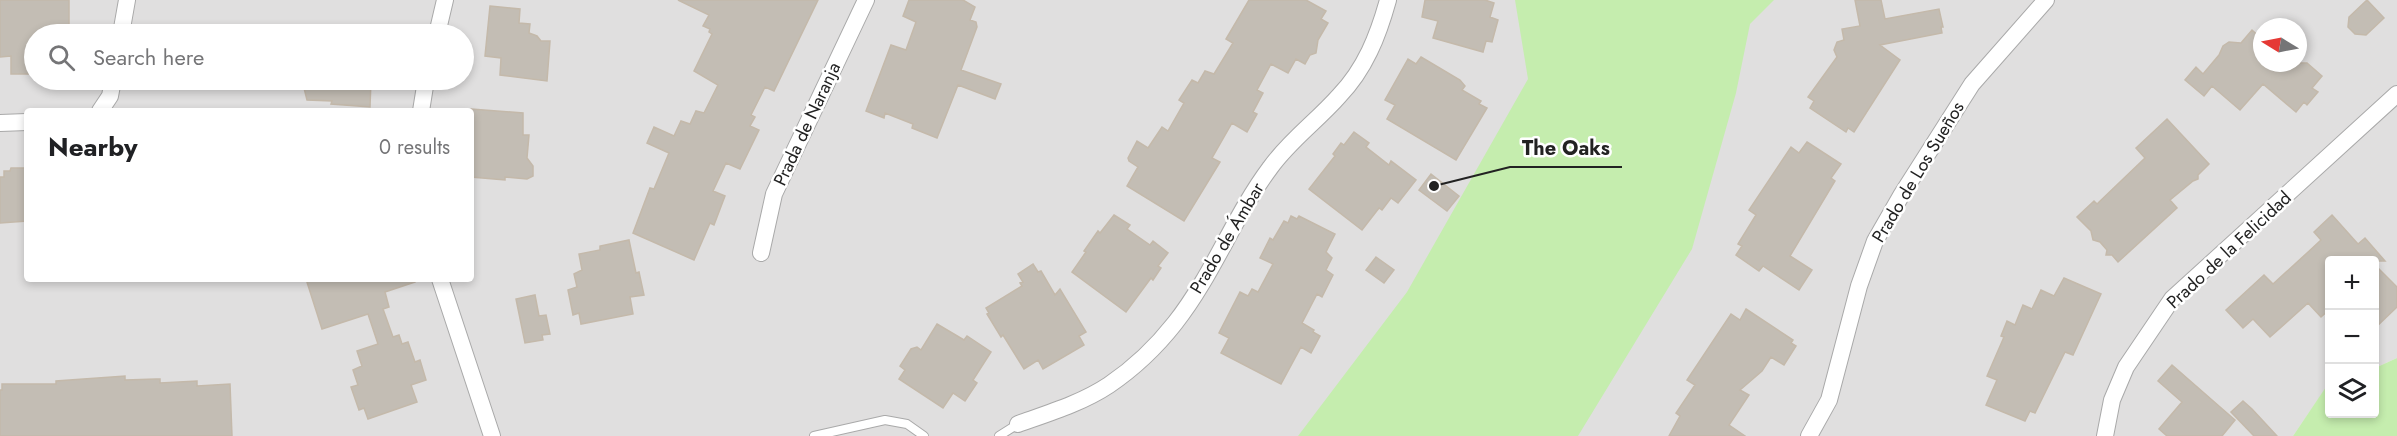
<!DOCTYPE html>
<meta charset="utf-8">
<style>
body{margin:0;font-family:Jost,sans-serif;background:#f2f2f2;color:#202124}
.controls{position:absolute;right:18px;bottom:18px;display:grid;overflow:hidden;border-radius:6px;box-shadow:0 3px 9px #0003}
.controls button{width:54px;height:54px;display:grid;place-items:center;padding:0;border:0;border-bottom:2px solid #e0e0e0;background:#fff;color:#202124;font:30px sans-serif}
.compass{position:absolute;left:2253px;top:18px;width:54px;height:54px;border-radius:50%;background:#fff;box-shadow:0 3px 9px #0003;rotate:280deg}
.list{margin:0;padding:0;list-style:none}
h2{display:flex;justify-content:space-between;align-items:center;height:78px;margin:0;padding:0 24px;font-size:26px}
h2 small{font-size:20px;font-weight:400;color:#757577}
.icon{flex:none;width:33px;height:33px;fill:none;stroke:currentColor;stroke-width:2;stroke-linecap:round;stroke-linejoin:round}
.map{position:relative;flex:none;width:2397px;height:436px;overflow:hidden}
.search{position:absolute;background:#fff;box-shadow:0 3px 9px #0003;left:24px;top:24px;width:450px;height:66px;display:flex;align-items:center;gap:15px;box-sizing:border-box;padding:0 21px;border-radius:33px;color:#757577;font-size:22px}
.panel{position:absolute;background:#fff;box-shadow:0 3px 9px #0003;left:24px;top:108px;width:450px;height:174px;border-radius:6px}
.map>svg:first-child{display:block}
.residential{fill:#e0dfdf;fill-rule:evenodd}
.grass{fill:#c5edae}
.building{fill:#c3bdb4;stroke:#c4b9aa;stroke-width:1.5}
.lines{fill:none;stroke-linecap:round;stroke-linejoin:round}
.service-casing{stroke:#a9a9a9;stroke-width:10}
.minor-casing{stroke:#a9a9a9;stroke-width:18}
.service{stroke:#fff;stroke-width:8}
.minor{stroke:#fff;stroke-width:16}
.labels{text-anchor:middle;stroke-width:5;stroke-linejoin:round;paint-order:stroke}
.street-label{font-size:18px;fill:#222;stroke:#fff}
.leader{fill:none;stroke:#222;stroke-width:2}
.callout-dot{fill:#222;stroke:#fff;stroke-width:2}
.callout-label{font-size:20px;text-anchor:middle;font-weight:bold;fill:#222;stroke:#fff;stroke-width:5;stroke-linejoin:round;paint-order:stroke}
</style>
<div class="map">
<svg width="2397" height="436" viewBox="0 0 2397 436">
<rect width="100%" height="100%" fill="#f2f0e8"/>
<path class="residential" d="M0 0H2397V358L2375 368 2374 260H2330L2329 386 2326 388 2293 436H0ZM2262 27H2298V63H2262ZM34 34H464V80H34ZM27 111H471V279H27Z"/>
<path class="grass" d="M1515 0H1774L1750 24 1736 93 1692 249 1578 436H1298L1407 292 1528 79Z
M2397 358V436H2293L2326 387 2329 386 2330 414H2374L2375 368Z"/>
<path class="building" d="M0 0H69V34H34V74H11V56L0 57Z
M678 0H818L774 91 765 87 751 115 755 117 750 126 759 130 740 169 726 163 713 191 725 196 714 225 710 223 694 260 633 233 650 188 654 189 669 153 647 143 654 127 674 136 681 121 690 124 696 111 704 113 718 85 694 71 712 34 709 32 710 29 703 26 709 15Z
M909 0H963L975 7 970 20 976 22 977 27 961 70 1001 84 995 99 958 85 937 138 912 128 913 124 885 113 884 118 866 111 891 45 906 50 916 22 903 16Z
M1249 0H1306L1326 11 1321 19 1328 23 1318 40 1316 53 1310 55 1305 64 1296 59 1288 73 1271 64 1257 90 1263 93 1253 112 1257 114 1247 132 1232 123 1212 158 1220 162 1184 221 1127 186 1138 167 1129 161 1128 158 1137 141 1148 148 1162 127 1168 131 1184 103 1179 100 1192 80 1198 83 1205 71 1214 74 1233 43 1226 39Z
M1425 0H1485L1494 3 1490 17 1498 20 1492 42 1486 41 1483 52 1433 38 1438 21 1422 17Z
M1855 0H1881L1885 19 1939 9 1943 27H1941L1942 33 1880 45 1900 60 1854 132 1848 128 1846 132 1810 108 1814 101 1808 97 1837 57 1834 50 1837 42 1844 40 1842 29 1860 26Z
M2367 0 2384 18 2366 35 2355 34 2348 27 2349 17Z
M490 6 520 9 519 23 530 24 529 33 537 36 541 41H550L547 81 500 75 501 58 485 56Z
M2252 30 2262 39V63H2307L2322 76 2312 88 2318 92 2307 105 2304 102 2296 112 2263 84 2240 110 2212 86 2204 96 2185 80 2196 67 2203 74 2219 55 2223 46 2229 42 2241 43Z
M1421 57 1460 80 1465 86 1462 90 1481 101 1479 104 1487 108 1456 160 1387 119 1395 105 1385 100 1408 59 1416 64Z
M312 80H371L370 107 331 104 332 101 307 100 304 88Z
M471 109 523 113V135H529L527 158 533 166V176L527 179 505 177V180L471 177Z
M2167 119 2209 164 2198 175V179L2193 181 2170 200 2177 208 2118 262 2112 255H2106L2107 250 2100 242 2093 240 2091 231 2077 217 2094 201 2097 204 2145 158 2136 148Z
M1354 132 1369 143 1366 147 1389 165 1391 161 1416 180 1398 203 1391 198 1382 210 1379 208 1362 230 1309 189 1335 156 1333 154 1341 143 1344 145Z
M1807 142 1841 164 1831 178 1835 181 1790 256 1812 270 1799 290 1763 266 1759 271 1736 255 1742 246 1738 244 1756 215 1749 210 1791 147 1799 153Z
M11 168H27V221L0 223V177H4V171H10Z
M1431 174 1459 196 1447 211 1419 190Z
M1114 215 1130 225 1127 229 1150 245 1153 241 1168 253 1158 266 1161 268 1153 280 1151 278 1126 312 1072 272 1086 252 1084 251 1098 231 1100 233Z
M2332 215 2358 244 2365 238 2385 261H2330V309L2321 317 2308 303 2270 337 2253 319 2243 328 2226 310 2264 275 2273 284 2307 253 2321 240 2314 232Z
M1291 216 1297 219 1299 216 1335 234 1326 252 1332 258 1326 270 1333 275 1322 297 1317 294 1302 323 1314 330 1313 332 1320 336 1311 353 1301 347 1281 384 1221 353 1229 338 1219 333 1240 292 1248 296 1252 289 1258 292 1273 264 1260 258 1270 238 1273 240 1284 221 1288 223Z
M629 240 636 273 639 272 644 295 630 297 633 314 581 324 579 313 573 315 568 290 577 287 574 274 582 270 579 254 600 250V246Z
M1376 257 1394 270 1384 283 1366 270Z
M1033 264 1038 272 1041 271 1055 295 1060 289 1086 332 1079 336 1084 345 1043 369 1038 360 1024 369 1003 335 1001 337 987 314 989 313 986 308 1022 286 1020 283 1023 282 1018 274Z
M2374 264 2397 287V307L2374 329Z
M2064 278 2101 294 2073 355 2065 352 2035 413 2030 411 2025 421 1986 405 1997 380 1987 376 2004 337 2001 336 2007 321 2015 325 2023 305 2032 309 2041 290 2054 296Z
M306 279H414L415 282 385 292 389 307 383 309 393 337 399 335 402 344 408 342 415 362 420 360 426 380 411 385 417 402 368 419 364 408 359 410 351 387 358 385 353 370 362 366 357 351 378 344 368 314 322 329Z
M535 295 539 316 546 315 550 334 542 335 543 340 525 343 516 299Z
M1746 309 1793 340 1791 343 1796 346 1784 365 1771 357 1762 371 1740 390 1749 395 1729 425 1745 436H1669L1680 416 1676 413 1695 385 1687 380 1731 314 1740 320Z
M937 324 964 340 967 336 991 352 973 380 977 383 965 401 953 393 943 408 899 379 905 370 900 366 911 349 917 347 921 350Z
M2172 365 2235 420 2222 436H2167L2159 429 2182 402 2158 381Z
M125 376V380L156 379H160V383L197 381V386L230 384 232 436H0V390H2V384H56V381Z
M2243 401 2252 409 2277 436H2254L2231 412Z"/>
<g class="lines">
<defs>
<path id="service" d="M814 436 885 420 907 424 924 436
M999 436 1018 424"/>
<path id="minor" d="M121 34 127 0
M437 34 445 0
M100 111 110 96 113 80
M421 111 426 80
M0 123 27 122
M761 253 774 194 866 0
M440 279 492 436
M1018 424C1049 413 1082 403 1109 385 1134 368 1157 346 1175 323 1213 275 1234 216 1270 168 1289 141 1317 121 1339 96 1365 69 1378 36 1388 0
M1809 436 1829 400 1859 286 1875 241 1902 194 1972 84 2046 0
M2105 436 2112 400 2126 367 2172 299 2397 94"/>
</defs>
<use href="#service" class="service-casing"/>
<use href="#minor" class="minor-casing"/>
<use href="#service" class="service"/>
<use href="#minor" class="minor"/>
</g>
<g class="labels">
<g class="street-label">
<text transform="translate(807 124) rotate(-65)" y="6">Prada de Naranja</text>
<text transform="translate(1918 172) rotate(-59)" y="6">Prado de Los Sueños</text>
<text transform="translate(1227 238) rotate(-59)" y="6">Prado de Ámbar</text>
<text transform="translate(2229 250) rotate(-43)" y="6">Prado de la Felicidad</text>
</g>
</g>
<path class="leader" d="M1434 186L1510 167H1622"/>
<circle class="callout-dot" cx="1434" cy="186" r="6"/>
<g class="callout-label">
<text x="1566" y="155">The Oaks</text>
</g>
</svg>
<div class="controls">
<button>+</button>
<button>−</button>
<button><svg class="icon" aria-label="layers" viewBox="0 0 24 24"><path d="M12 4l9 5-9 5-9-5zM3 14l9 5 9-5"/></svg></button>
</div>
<svg class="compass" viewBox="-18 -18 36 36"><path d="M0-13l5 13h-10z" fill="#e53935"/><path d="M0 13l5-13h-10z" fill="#757577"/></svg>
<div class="search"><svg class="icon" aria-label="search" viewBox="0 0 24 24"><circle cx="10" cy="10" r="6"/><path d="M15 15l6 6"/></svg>Search here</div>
<section class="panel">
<h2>Nearby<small>0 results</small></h2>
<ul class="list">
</ul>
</section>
</div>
